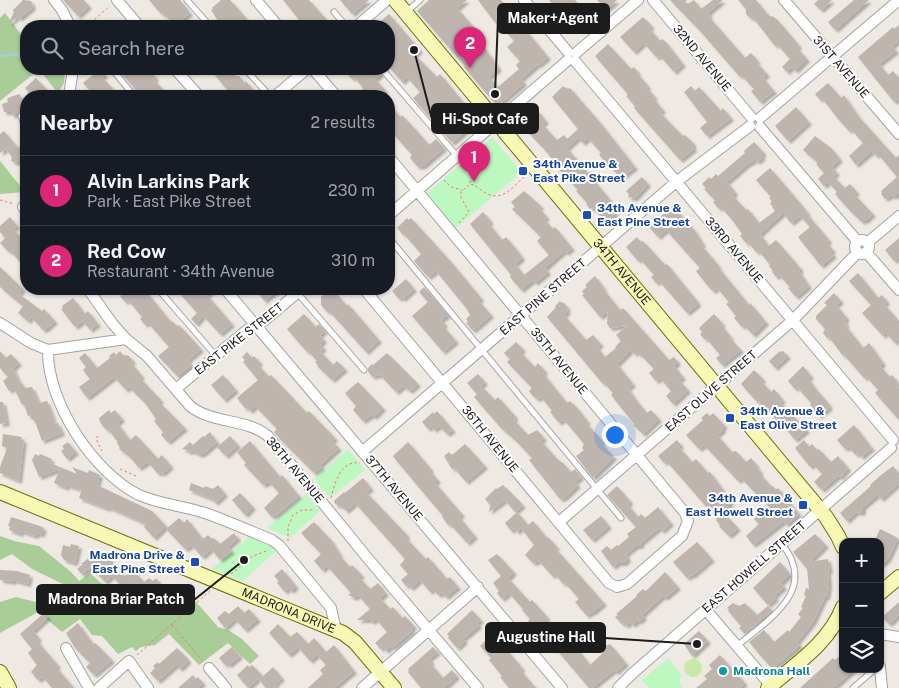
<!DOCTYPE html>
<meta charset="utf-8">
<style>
body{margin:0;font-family:"Public Sans",sans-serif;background:#242831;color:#f1f3f6}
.controls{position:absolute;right:15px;bottom:15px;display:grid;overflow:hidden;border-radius:10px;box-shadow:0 1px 4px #0004}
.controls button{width:45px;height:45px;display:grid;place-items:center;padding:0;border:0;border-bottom:1px solid #363941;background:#171b24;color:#f1f3f6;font:25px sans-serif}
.you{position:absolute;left:614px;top:434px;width:18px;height:18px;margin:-12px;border:4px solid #fff;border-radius:50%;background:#1a73e8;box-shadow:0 0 0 8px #1a73e833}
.badge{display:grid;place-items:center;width:32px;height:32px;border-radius:50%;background:#db2777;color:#fff;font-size:16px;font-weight:700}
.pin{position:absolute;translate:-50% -41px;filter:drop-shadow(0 1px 2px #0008)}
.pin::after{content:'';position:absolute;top:26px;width:18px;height:15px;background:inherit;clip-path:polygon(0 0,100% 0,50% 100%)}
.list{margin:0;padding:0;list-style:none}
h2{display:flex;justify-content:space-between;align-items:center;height:65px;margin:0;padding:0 20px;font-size:21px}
h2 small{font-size:16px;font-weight:400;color:#9ea1a6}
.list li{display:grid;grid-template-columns:32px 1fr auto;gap:15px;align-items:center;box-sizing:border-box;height:70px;padding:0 20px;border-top:1px solid #363941}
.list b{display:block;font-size:19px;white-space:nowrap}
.list p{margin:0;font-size:16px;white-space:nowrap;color:#9ea1a6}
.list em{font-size:16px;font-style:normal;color:#9ea1a6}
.icon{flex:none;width:28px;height:28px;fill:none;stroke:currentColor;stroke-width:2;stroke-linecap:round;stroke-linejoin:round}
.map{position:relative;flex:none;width:899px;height:688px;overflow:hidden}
.search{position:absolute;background:#171b24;box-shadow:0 1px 4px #0004;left:20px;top:20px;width:375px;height:55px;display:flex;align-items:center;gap:12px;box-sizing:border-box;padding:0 18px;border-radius:20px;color:#9ea1a6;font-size:19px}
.panel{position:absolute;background:#171b24;box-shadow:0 1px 4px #0004;left:20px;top:90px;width:375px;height:205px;border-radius:20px}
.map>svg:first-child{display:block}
.grass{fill:#c9e8a8}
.forest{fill:#a8cd97}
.park{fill:#bef8c1}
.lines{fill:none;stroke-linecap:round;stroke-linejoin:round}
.stream{stroke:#a2d0db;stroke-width:2.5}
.building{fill:#beb5ae;filter:url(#shadow)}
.lane-casing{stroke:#a3a3a3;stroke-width:7}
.street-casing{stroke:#a3a3a3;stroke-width:12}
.secondary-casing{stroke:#687106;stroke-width:16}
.path{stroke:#f87469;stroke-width:1;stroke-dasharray:2.5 2.5;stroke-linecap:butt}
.lane{stroke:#fff;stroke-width:5}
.street{stroke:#fff;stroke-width:10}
.secondary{stroke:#f7f8b5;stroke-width:14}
.transit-dot{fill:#1a4fb4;stroke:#fff;stroke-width:2}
.culture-dot{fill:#0f9aa8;stroke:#fff;stroke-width:2}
.labels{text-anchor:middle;stroke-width:4;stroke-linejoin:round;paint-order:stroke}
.street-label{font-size:12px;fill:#1c1c1c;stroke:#fff}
.transit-label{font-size:12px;font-weight:bold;fill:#164399;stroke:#fff;text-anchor:start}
.culture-label{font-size:12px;font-weight:bold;fill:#0d838f;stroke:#fff;text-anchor:start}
.leader{fill:none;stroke:#1c1c1c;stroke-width:2}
.callout-dot{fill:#1c1c1c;stroke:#fff;stroke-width:2}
.callout{fill:#1c1c1c;stroke:#1c1c1c;stroke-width:2}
.callout-label{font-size:14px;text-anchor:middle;font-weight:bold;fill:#fff}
</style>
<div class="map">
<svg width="899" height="688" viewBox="0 0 899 688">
<defs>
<filter id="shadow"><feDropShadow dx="3" dy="3" stdDeviation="1" flood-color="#0004"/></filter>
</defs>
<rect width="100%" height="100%" fill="#eee9e2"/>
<path class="grass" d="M684 668a9 9 0 1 1 18 0a9 9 0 1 1-18 0Z"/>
<path class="forest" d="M5 13 26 41V69H65L64 83 58 93 41 72 31 76 0 101V18Z
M0 161 25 192 0 194Z
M0 536 14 541 39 546 71 572 79 581 90 573 101 583 141 599 170 608 190 595 218 627 228 630 242 639 259 656 250 664 228 643 199 665 169 634 155 645 141 647 136 651 132 647 118 654 102 636 92 635 80 619 62 632 38 612 0 633V602L16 597 55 607 65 585 32 569 12 554 0 560Z"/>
<path class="park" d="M492 137 522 172 456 228 427 193Z
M348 449 365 470 330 498 314 479Z
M306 494 320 511 290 538 267 528Z
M249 537 270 546 276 551 243 581 212 569Z
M668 658 682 675 679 682 682 688H649L642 680Z"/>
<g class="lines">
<path class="stream" d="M0 56 26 53"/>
</g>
<path class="building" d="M23 0 31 1 33 7 19 19 18 16 8 25 14 12 13 10Z
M63 0H84L89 6 78 16Z
M149 0H180L190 13 174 26 170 22 166 14 164 16 162 13 161 14Z
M221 0H230L253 26H233L227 18 220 24 211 10 213 9 212 8Z
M283 0H309L332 26H304Z
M340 0H369L352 14Z
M429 0H467L457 8 482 37 478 40 499 68 489 77 498 87 519 69 516 65 520 61 507 47 514 41 499 23 497 25 478 0H501L548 57 539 65 538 64 521 79 524 83 497 106 464 67 465 66 417 11Z
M549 0H575L581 6 583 5 590 14 584 19 586 21 581 26 579 23 572 29Z
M597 0H617L606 10Z
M670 0H687L685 2 688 4 694 0 701 9 713 0H723L708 13 710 16 709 17 745 58 751 53 758 61 756 62 767 74 763 78 774 91 760 102 751 91 754 89 741 75 740 77 700 31Z
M738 0H756L768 15 772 17 773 16 780 23 797 43 799 46 797 48 807 59 795 71 792 67 787 72 782 67 790 59 777 44 775 46 754 19 749 17 746 14V9Z
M818 0H832L821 10 814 4Z
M854 0H869L835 30 828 22Z
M389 14 420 50 415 55 437 77 440 74 478 120 452 143 413 98 420 92 407 77 402 82 389 67V26H375Z
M643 17 652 26 649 28 660 41 662 39 665 41 683 64 674 72 660 56 656 57 644 43 634 52 620 37Z
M899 25V40L892 46 896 51 879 64 888 75 893 71 899 78V98L894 102 858 57 893 27 894 29Z
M608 44 631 69 634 67 638 72 637 73 648 86 647 88 655 97 653 98 663 110 660 112 666 119 683 136 685 135 693 143V147L694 149 680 160 634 108 635 106 626 96 628 95 626 92 595 56Z
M89 69H100L105 75 102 77 113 89 109 93 112 96H95L83 83 94 74Z
M124 69H143L148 75 151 72 156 78 154 80 169 96H141L120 72Z
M210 69H221L226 74 231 70 235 76H239L245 83 246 81 253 90 250 91 252 93 248 96H232Z
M343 69H378L381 74 375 79 385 90 378 96H358L363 88 354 77 352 79Z
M36 78 47 90 40 96H32L25 88Z
M828 83 841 98 844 95 858 116 896 158 899 155V192L894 197 892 195 885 199 881 194 882 193 881 191 897 177 878 154 876 156 872 151 856 165 849 156 863 143 851 129 849 131 838 119 822 98 820 100 815 94Z
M563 86 565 88 566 87 568 89 570 88 602 125 635 167 621 178 599 155 601 153 588 138 583 143 578 138 567 148 612 202 608 205 616 213 606 221 593 208 590 209 586 204 587 203 576 191 578 190 554 164 555 163 545 150 521 125 537 110 546 121 542 124 557 140 564 135 567 139 578 129 552 97Z
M691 86 695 91 699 87 721 111 723 108 731 118 707 136 700 128 707 122 684 92Z
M20 94 24 113 20 112 12 116 11 112H4L2 104 8 102 7 99 10 97Z
M389 104 400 117 402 115 414 128 429 145 436 139 444 148 422 167 421 166 418 167 410 158 412 155 389 129Z
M796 107 809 122 788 141 775 126Z
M4 131 18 148 20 146 26 152V168L20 160 17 163 11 161 12 157 6 149 0 153V134Z
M815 136 831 148 840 159 832 167 837 173 833 176 845 188 850 184 857 192 854 194 873 214 865 221 864 220 862 222 851 212 835 194 837 192 828 182 824 186 818 179 824 173 816 164 818 163 803 150Z
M754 142 764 153 761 155 763 157 757 162 755 159 751 163 750 162 727 182 735 192 733 196 746 210 748 209 759 223 775 211 770 203 772 202 769 198 771 197 756 180 770 168 805 209 808 214H807L829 240 827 243 833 250 831 252 834 255 821 266 798 237 810 227 800 216 791 223 783 213 760 234 769 246 776 240 801 269 799 271 809 286 796 297 788 288 790 287 779 275 776 277 772 272 773 271 769 266 770 265 759 251 756 252 748 242 747 244 740 236 742 234 733 221 721 207 719 209 713 202 715 200 704 189 706 188 702 184 709 177 711 179 716 174 718 176 745 153 744 151Z
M642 177 648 184 637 196 633 199 631 197 628 198 629 194 626 191Z
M524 191 541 206 539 208 547 217 544 219 553 229 555 227 572 248 566 253 564 251 545 268 548 272 535 283 533 280 521 290 510 277 511 275 470 224 483 212 490 220 489 224 502 240 506 237 520 254 522 258 515 264 524 275 549 255 537 241 541 237 512 209 515 207 511 202Z
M673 206 695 231 703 244 701 245 719 266 718 267 749 305 750 303 766 322 753 335 744 325 742 327 734 318 736 316 726 304 729 302 717 288 713 291 707 285 696 271 700 268 666 230 658 237 650 228 664 213Z
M10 217 17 226 13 229 26 243V261L23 265 10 251 9 252 0 243 5 238 0 232V226Z
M407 218 409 220 411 218 451 262 481 298 479 301 491 315 475 329 472 330 466 323 468 322 466 319 470 315 467 309 436 271 428 277 414 261 421 254 404 234 403 235 397 228Z
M637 237 641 242 643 241 665 265 667 264 697 301 698 304 687 313 659 281 656 283 651 277 654 275 640 259 638 261 626 247Z
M899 238V257L894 261 885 250Z
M0 267 23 289 19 294 42 311 44 309 55 321 46 329 43 330 31 317 28 321 18 313 23 306 0 287Z
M858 273 878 298 882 295 886 300 887 302 884 304 899 321V339L895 343 886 333 883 336 862 313 871 305 849 281Z
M595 276 604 288 603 289 620 310 623 308 669 360 674 357 678 362 674 366 683 377 679 380 688 390 673 404 666 396 671 391 660 378 656 381 649 373 654 369 640 354 639 355 636 352 634 354 631 350 617 364 633 384 628 388 636 400 647 413 651 410 659 419 643 434 633 425 634 424 611 395 613 393 604 383 603 384 547 317 556 307 555 306 560 301 562 303 563 302 568 308 566 309 568 311 564 315 586 340 593 335 601 344 597 347 605 357 616 348 615 347 621 341 616 335 627 326 610 328 607 324 608 311 600 317 582 295 584 294 582 291 587 287 585 285Z
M406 279 414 289 403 299 401 297 399 299 392 291Z
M424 287 448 315 441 320 445 324 443 326 456 341 443 352 412 316 428 302 419 292Z
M129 289H144L171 322 172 321 177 326 179 325 201 349 188 360 191 365 177 376 158 356 169 347 149 324 147 323 145 325 140 319 142 317 128 300 125 302 120 296Z
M176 289H214L207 295 232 324 220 334 203 316 196 324 191 319 197 313Z
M256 289H279L264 301Z
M333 290 347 306 348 304 379 340 366 352 329 311 327 312 321 305V297L328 291 329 293Z
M834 293 841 301 836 305 847 318 844 321 847 324 845 325 863 348 869 343 883 363 880 366 890 377 892 375 897 381 896 383 899 389V420L875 393 878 390 867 377 864 378 844 355 843 356 829 337 827 338 823 333 825 329 816 319V316L827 305 824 303Z
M73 298 85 314 88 311 98 324 90 330 83 321 75 327 61 309 63 308 62 306Z
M304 314 316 327 319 324 325 331 320 335 324 340 320 344 324 348 320 351 333 365 337 361 345 369 332 380 317 366 318 365 315 362 317 361 308 351 307 352 287 329Z
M714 314 723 324 721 325 731 337 730 338 741 350 722 365 716 358 720 355 706 338 705 340 700 334 702 332 699 328Z
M516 342 523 349 520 352 535 367 538 363 545 371 543 373 553 386 567 403 570 401 578 409 588 422 586 423 603 441 601 443 614 457 593 478 576 456 584 450 582 448 584 444 565 421 562 420 559 423 550 412 552 411 541 397 537 399 532 395 529 391 532 388 507 362 510 359 504 353Z
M0 351 6 358 11 354 19 363 13 368 18 379 25 388 32 387 39 403 47 401 55 424 58 423 62 433 42 441 34 419 32 420 30 415 28 416 24 404 22 405 14 388 9 391 3 381 8 377 0 368Z
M120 351 124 356 126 355 129 356 133 361 131 363 142 376 140 378 161 400 159 402 185 428 168 442 161 435 163 432 154 421 156 419 145 403 129 387 126 390 114 377 87 398 79 387 90 379 83 370 86 367 79 358 85 353 97 368 110 358 109 356 114 352 116 355Z
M780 351 781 352 783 351 788 356 775 368 769 361Z
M247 352 252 358 254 356 260 362 258 365 269 377 271 375 307 413 309 411 335 438 332 441 339 448 320 465 322 467 314 473 280 439 274 432 277 429 255 406 250 411 247 407 246 409 244 407 237 398 258 380 243 362 245 360 242 357Z
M387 353 418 384 410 391 403 386 396 392 380 375 378 376 376 375 373 377 368 372V368L372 364 373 365Z
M803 366 811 376 808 378 814 387 829 404 828 405 830 407 819 416 810 404 811 403 797 387 795 389 788 381Z
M754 370 763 379 761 381 771 392 774 389 783 400 780 402 807 430 795 440 782 424 781 425 769 412 768 413 758 401 757 402 741 384Z
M478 374 485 382 481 386 495 400 498 397 515 416 514 420 528 435 537 430 544 438 541 441 558 460 563 463 571 472 575 469 581 477 575 482 578 485 564 498 560 499 529 460 532 458 515 440 502 429 474 397 477 394 467 383Z
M223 375 236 390 224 400 211 385Z
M358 382 383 408 374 417 372 415 363 421 353 410 356 406 345 393Z
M0 402H3L7 423 0 424Z
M109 410 111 413 115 410 122 419 117 423 130 440 136 435 158 459 162 455 171 466 162 474 160 472 158 474 148 462 139 468 130 457 119 449 120 448 117 443V441L108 429 106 430 100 422 99 418Z
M437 411 453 430 447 434 439 426 434 430 431 426 428 429 422 422 433 412 434 414Z
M707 413 710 416 713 413 725 426 722 428 723 430 717 435 732 452 736 451 746 462 751 458 757 465 756 466 760 471V474L762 476 772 487 773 486 776 490 778 488 799 514 786 525 784 521 753 545 746 536 759 524 754 519 768 506 759 495 758 496 741 478 738 481 704 445 699 449 686 435 703 420 701 418Z
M854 425 872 448 861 457 858 453 856 455 848 447 845 449 837 440Z
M210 432 217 442 204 453 200 455 192 451 186 452 188 450 182 449 190 442 193 445 203 436 204 437Z
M3 434 22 437 21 440H24L19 481 0 473V467L7 448 2 446Z
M230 436 238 445 226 456 217 447Z
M677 440 681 445 679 447 692 462 696 459 708 473 710 472 731 501 729 502 731 503 722 511 738 528 729 536 719 526 720 525 716 520 717 519 676 472 666 461 664 463 658 456Z
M804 440 809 447 812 444 817 450 819 449 831 462 838 456 848 468 841 477 838 476 822 490 814 482 822 474 813 464 810 467 795 448Z
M250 441 280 477 282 475 299 496 275 516 274 515 272 517 264 508 279 493 269 482 263 485 244 465 246 463 237 452Z
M68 442 76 452 67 459 61 451 64 449 62 446Z
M408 442 431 469 430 471 438 480 435 483 462 514 459 517 475 536 467 543 450 524 448 525 442 517 443 516 395 459 393 456Z
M465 444 485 466 466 482 454 468 452 469 444 456 449 452 452 455Z
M35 454 39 456 40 454 52 459 50 463 77 474 72 467 88 473 89 470 100 475 97 485 152 511 166 526 154 538 144 527 146 524 108 507V509L79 498 82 490 67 485 66 488 54 483 60 469 39 477 32 460Z
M893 466 899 474V483L881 499 877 495 863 507V511L861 513 856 512 847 521 840 513 871 486 870 485 881 475Z
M363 478 371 488 366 492 407 535 406 538 421 554 426 559 428 557 447 579 450 577 458 587 446 597 442 593 438 595 433 589 430 592 420 580 411 588 408 585 406 586 401 580 408 574 400 565 405 559 355 503 346 511 343 507 335 504 334 501 344 492 345 493Z
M191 483 204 488 205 486 213 489 218 485 225 494 215 503 212 499 189 490Z
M503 485 523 505 515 512 505 500 489 512 490 505 485 499 496 488 497 489Z
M617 486 630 501 628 505 638 517 641 514 645 518 658 507 671 523 662 531 659 528 642 542 640 546H636L626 554 628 559 624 563H618L613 567 601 551 607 546 611 550 617 545 618 546 629 537 627 534 636 527 607 495Z
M240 493 253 507 245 515 232 500Z
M517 512 528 525 533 521 547 538 548 537 557 547 555 548 604 603 592 613 591 612 587 616 575 602 579 599 565 583 563 584 555 574 552 576 539 561 533 563 525 555 534 545 521 528 517 532 514 528 511 531 505 523Z
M601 516 609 526 592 540 583 530Z
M11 517 40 526 44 528 41 535 38 533 35 536 21 531 20 534 9 530 10 526H8Z
M179 518 184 523 187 519 203 539 208 535 212 539 214 538 220 544 234 533 238 538 228 547 232 551 220 560 211 549 202 557 192 545 185 549 166 529Z
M314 522 333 542H332L340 554 339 555 350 567 352 565 362 575 359 577 370 589 378 583 386 593 380 598 390 609 393 607 402 618 405 616 414 626 411 629 413 630 392 648 391 646 386 651 383 647 381 649 375 643 387 632 376 619 372 622 370 620H357L370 609 358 595 355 598 348 595 351 593 327 566 322 570 314 561 321 554 301 533Z
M880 529 898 538 888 559 880 566V542L875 540Z
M815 534 826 545 809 562 828 559 830 571H828L829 585 827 597H825L813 622 797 642 800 645 772 669 749 642 764 630 774 642 788 630 789 632 801 617 798 614 803 608 801 607 806 596 804 595 806 588 809 589 807 569 793 552Z
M697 542 712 559 692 576 691 575 687 578 673 562Z
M71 544 79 546 75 563 64 560 61 555 63 545 70 547Z
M94 554H97L110 559 125 576 133 570 144 582 149 578 153 581 156 578 168 592 175 586 182 593 168 606 155 592 147 598 133 582 125 590 112 576 105 582 91 567 82 574 77 569 83 564H81Z
M497 554 514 572 508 578 530 602 532 600 541 610 547 617 546 620 557 633 569 645 572 642 590 665 605 651 602 647 610 644 626 663 616 672 614 670 592 688H589L556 649 552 650 538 635 528 621 530 619 522 610 523 609 509 593 502 599 497 593 499 591 493 583 501 576 488 560Z
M780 562 790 574 781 583 784 587 777 593 774 597 776 598 768 605 753 588Z
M282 569 296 586 291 591 288 588 285 592 277 583 279 581 274 576Z
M0 570 17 571 30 575 28 584 13 580V582L0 580Z
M665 572 678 587 665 598 663 596 642 615 644 617 639 622 638 620 633 625 630 622 626 626 624 623 622 624 615 617 618 615 616 614 637 596 636 595 643 589 646 591Z
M899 602V615L889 624 882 617Z
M733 603 739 606 745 603 757 615 768 606 772 610 745 634 739 628 741 626 728 611 729 610 727 608Z
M238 606 244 613 249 609 258 619 245 630 235 619 225 628 217 618 225 611 229 614Z
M472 610 481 620 477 623 479 625 476 628 463 639 465 641 457 648 448 638 449 636 447 634Z
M44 613 48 617 33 631 39 638 37 640 42 647 58 665 56 667 74 688H52L43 677 38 680 31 672 37 665 28 653 32 649 20 634Z
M78 623 93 644 95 643 112 660 94 675 86 667 90 663 75 648 66 633Z
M278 624 290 637 297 632 308 644 314 638 326 652 334 645 354 671 334 688H308L323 674 320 670 326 665 317 655 310 661 298 647 289 655 269 633Z
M699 631 708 641 692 656 684 644Z
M492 634 496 639 497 638 518 663 522 668 521 671 536 688H509L500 677 502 676 489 660 491 658 480 646Z
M232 647 240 656 229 665 227 663 225 665 219 658Z
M433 647 438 652 429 659 432 662 430 663 443 678 452 670 457 676 444 688H421L408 672 409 670 408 669Z
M177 648 188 659V661L180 669 176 665 158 681 150 673 155 668 153 666 158 662 159 664Z
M843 653V669H854L838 684 831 688H800L833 658 835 660Z
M720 655 745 683 739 688H696L707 679 704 676 712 669 709 665Z
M248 665 249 667 252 665 262 675 248 688 237 675Z
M273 667 282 678 275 684 278 688H266L259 680Z
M193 675 196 679 198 677 203 683 197 688H178Z"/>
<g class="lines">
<defs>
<path id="lane" d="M187 0 210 26
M334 12 346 26
M405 13 420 0
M112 69 134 96
M245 69 270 96
M382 69 457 156
M21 116 26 131
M389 238 621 518
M158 289 216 356
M294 289 364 370
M737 646C769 619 819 590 782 544
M853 688 875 669"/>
<path id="street" d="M54 0 62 10 70 26
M117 0 139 26
M256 0 278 26
M524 0 568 52
M653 0 751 117
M784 0 899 134
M357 26 387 0
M576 53 638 0
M575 61 893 440
M175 69 199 96
M313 69 336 96
M69 96 73 69
M275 96 307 69
M760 118 899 0
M760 127 858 242
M23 207 26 210
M389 215 568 60
M855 247a7 7 0 1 1 14 0a7 7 0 1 1-14 0Z
M867 243 899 216
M866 252 899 290
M88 289 112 323 126 339 147 356 190 406C212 424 246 418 268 436L370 561 478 688
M225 289 562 688
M364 289 609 583 617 587 627 584 682 536 688 521 685 513 389 157
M0 323 31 343 48 350C47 402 93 472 139 495 159 504 185 506 205 513 228 521 250 531 272 540L279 545 331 608 336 630
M48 350 126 339
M176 389 248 329 264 321 302 289
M362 452 676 182 750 126
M559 522 793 320 858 252
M706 610 771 686
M880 634 899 637
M66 648 89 688
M880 667 882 688
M209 668 226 688
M99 688 129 661 148 688
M362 688 478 587
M618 688 633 673 891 448"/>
<g id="secondary">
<path id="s1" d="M395 0 826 517 838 536 843 547"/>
<path id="s2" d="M0 492 343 633 355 642 394 688"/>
<path d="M880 593 899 577"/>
<path d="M0 672 9 688"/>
<path d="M768 688C796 664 829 643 843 607"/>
</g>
</defs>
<use href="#lane" class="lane-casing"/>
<use href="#street" class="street-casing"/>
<use href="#secondary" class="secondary-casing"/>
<path class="path" d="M87 26 110 6
M444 180 451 187 462 190
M470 183 472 173 478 160 475 153
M0 200 14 204
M459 223 469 212 461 197V192L470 184C476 185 479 189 484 192 503 204 514 185 526 175
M98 436 96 439 102 451
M120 469 136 476 137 475
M331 498C335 483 340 460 360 463
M288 541V527L293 515 302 510H315
M231 574 253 556 269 550
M172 625 202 660
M137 655 211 590"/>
<use href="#lane" class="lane"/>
<use href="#street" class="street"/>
<use href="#secondary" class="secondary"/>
</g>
<g class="transit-dot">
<rect x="518" y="166" width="10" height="10" rx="2.5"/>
<rect x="582" y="210" width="10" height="10" rx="2.5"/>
<rect x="725" y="413" width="10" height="10" rx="2.5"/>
<rect x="798" y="500" width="10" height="10" rx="2.5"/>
<rect x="190" y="557" width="10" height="10" rx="2.5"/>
</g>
<circle class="culture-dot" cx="723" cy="671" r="5"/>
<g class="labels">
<g class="street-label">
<text transform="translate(702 58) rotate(50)" y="4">32ND AVENUE</text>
<text transform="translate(841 67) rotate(49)" y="4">31ST AVENUE</text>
<text transform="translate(734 250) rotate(50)" y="4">33RD AVENUE</text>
<text dy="4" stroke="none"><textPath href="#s1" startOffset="354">34TH AVENUE</textPath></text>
<text transform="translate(543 297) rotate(-41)" y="4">EAST PINE STREET</text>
<text transform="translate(239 339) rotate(-38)" y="4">EAST PIKE STREET</text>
<text transform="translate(559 361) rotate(51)" y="4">35TH AVENUE</text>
<text transform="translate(711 391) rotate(-41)" y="4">EAST OLIVE STREET</text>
<text transform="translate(490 439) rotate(51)" y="4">36TH AVENUE</text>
<text transform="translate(295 470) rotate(50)" y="4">38TH AVENUE</text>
<text transform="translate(394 488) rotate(50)" y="4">37TH AVENUE</text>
<text transform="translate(754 567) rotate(-41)" y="4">EAST HOWELL STREET</text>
<text dy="4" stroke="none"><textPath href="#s2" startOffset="312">MADRONA DRIVE</textPath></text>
</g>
<g class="transit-label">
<text x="533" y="168">34th Avenue &amp;<tspan x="533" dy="14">East Pike Street</tspan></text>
<text x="597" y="212">34th Avenue &amp;<tspan x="597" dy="14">East Pine Street</tspan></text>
<text x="740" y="415">34th Avenue &amp;<tspan x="740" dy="14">East Olive Street</tspan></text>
<text x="793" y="502" text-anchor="end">34th Avenue &amp;<tspan x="793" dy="14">East Howell Street</tspan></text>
<text x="185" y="559" text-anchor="end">Madrona Drive &amp;<tspan x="185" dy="14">East Pine Street</tspan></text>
</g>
<g class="culture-label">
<text x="733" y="675">Madrona Hall</text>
</g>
</g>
<path class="leader" d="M495 94L498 18M414 50L432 119M244 560L194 600M697 644L605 638"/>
<g class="callout-dot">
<circle cx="495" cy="94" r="5"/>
<circle cx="414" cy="50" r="5"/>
<circle cx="244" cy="560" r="5"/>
<circle cx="697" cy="644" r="5"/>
</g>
<g class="callout">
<rect x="498" y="4" width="111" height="29" rx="5"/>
<rect x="432" y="104" width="106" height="29" rx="5"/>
<rect x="37" y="585" width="157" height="29" rx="5"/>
<rect x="486" y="623" width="119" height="29" rx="5"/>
</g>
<g class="callout-label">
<text x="553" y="23">Maker+Agent</text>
<text x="485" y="124">Hi-Spot Cafe</text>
<text x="116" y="604">Madrona Briar Patch</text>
<text x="546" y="642">Augustine Hall</text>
</g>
</svg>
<div class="controls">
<button>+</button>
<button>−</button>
<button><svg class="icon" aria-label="layers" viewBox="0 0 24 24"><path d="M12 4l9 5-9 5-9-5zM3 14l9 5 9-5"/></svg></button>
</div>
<div class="you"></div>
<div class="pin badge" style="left:474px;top:182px">1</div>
<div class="pin badge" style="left:470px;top:68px">2</div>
<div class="search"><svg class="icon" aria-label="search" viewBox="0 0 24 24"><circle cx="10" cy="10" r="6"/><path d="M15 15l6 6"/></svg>Search here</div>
<section class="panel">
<h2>Nearby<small>2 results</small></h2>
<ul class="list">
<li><span class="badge">1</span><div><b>Alvin Larkins Park</b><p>Park · East Pike Street</p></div><em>230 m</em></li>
<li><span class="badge">2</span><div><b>Red Cow</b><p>Restaurant · 34th Avenue</p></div><em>310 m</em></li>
</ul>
</section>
</div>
